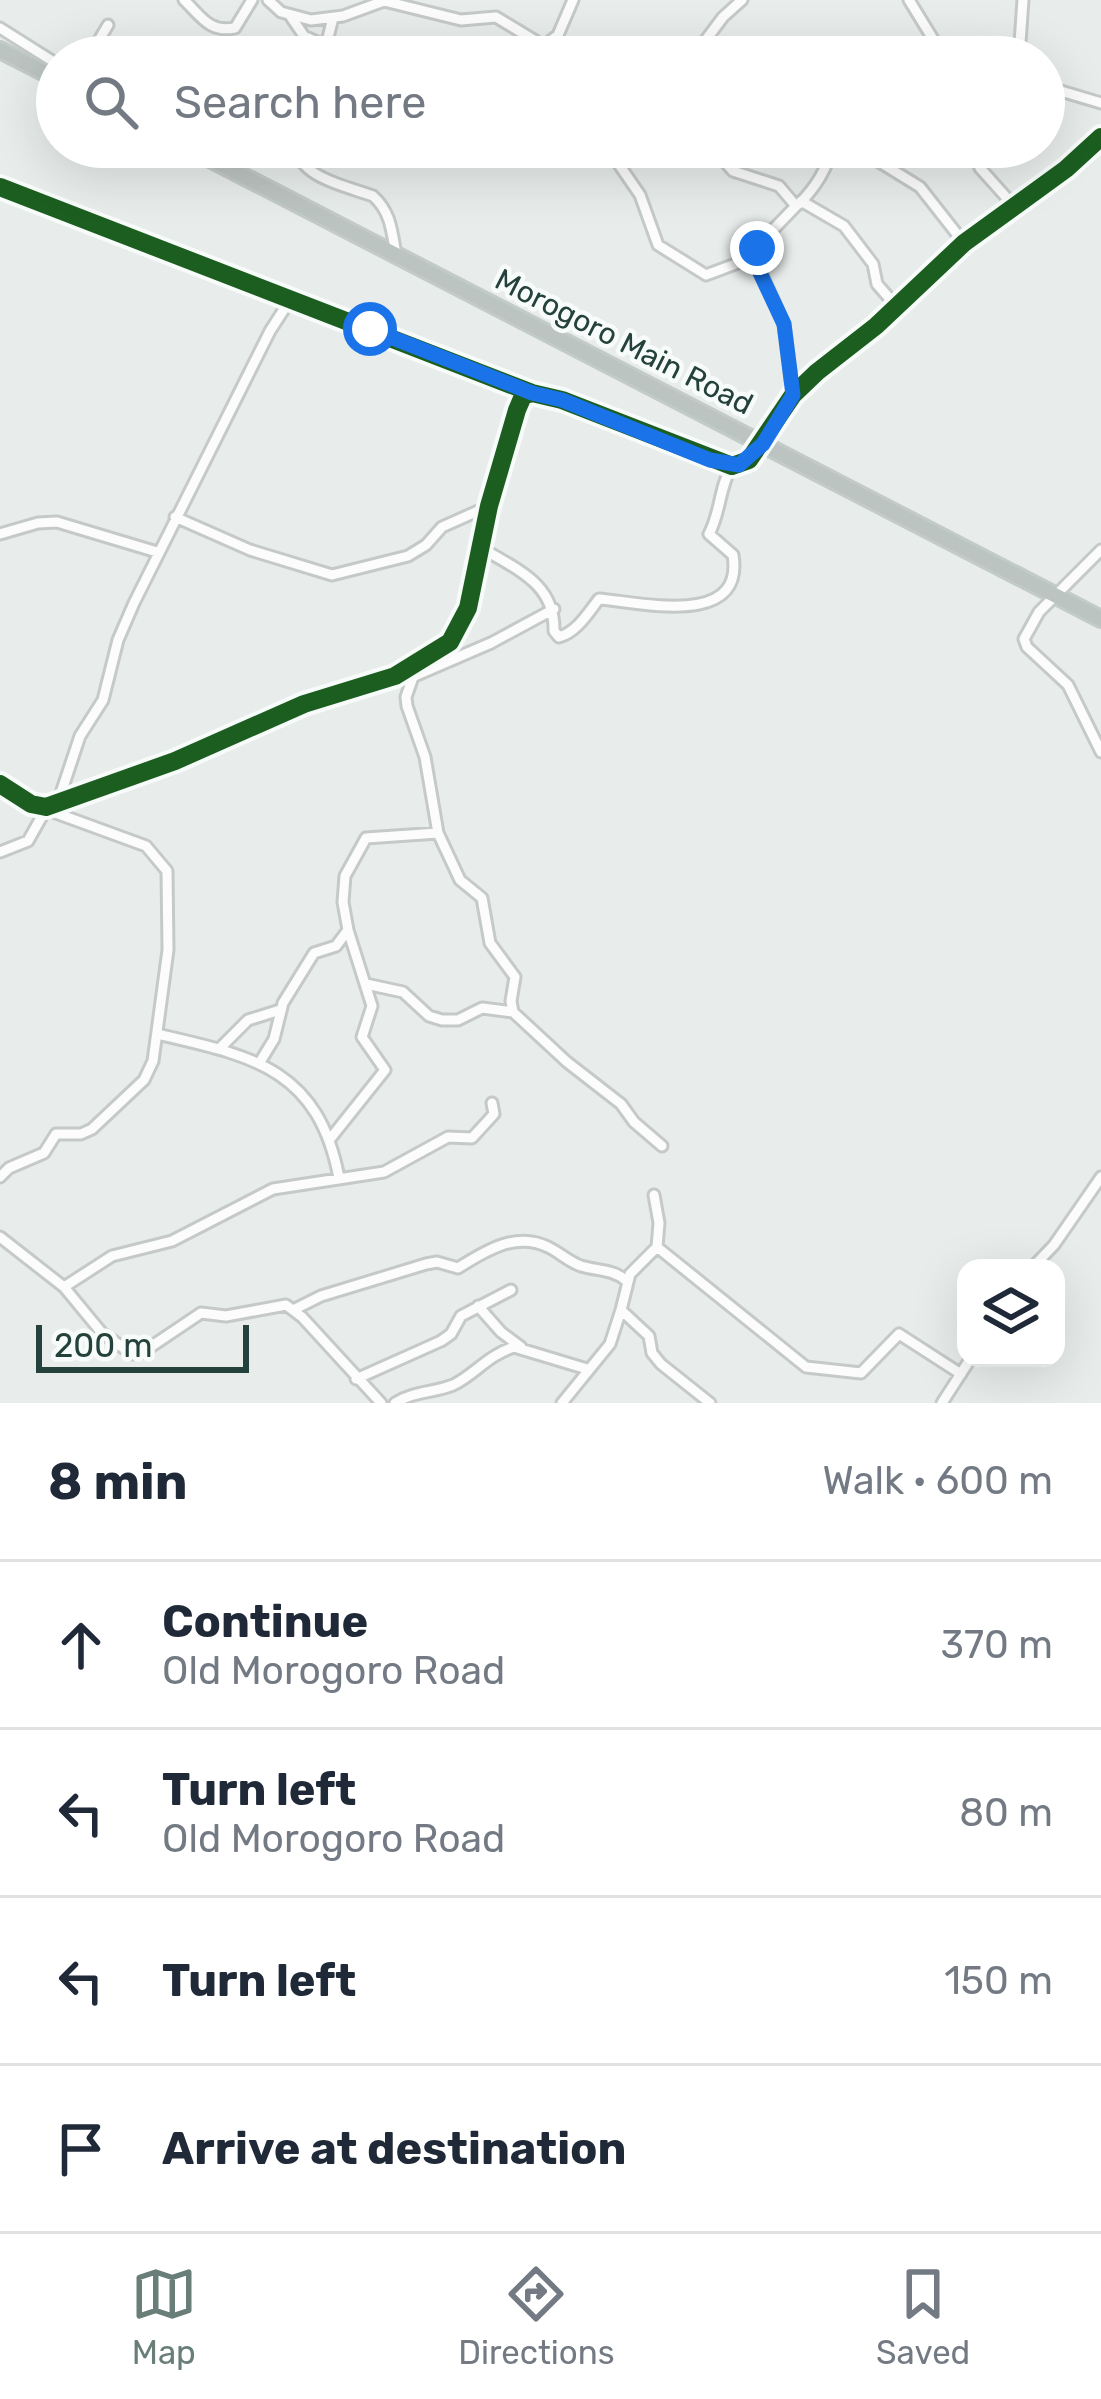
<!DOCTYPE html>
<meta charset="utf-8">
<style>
body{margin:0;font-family:Rubik,sans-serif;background:#f2f2f3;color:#1f2937}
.controls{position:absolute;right:36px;bottom:36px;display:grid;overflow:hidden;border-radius:24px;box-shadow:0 12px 48px #0002}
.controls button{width:108px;height:108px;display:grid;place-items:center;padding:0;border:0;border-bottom:3px solid #e0e1e3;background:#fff;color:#1f2937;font:60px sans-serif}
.scale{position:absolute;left:36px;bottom:30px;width:213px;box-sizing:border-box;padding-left:12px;border:6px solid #24413b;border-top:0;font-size:33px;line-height:42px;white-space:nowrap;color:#24413b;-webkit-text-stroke:9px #f7fbf9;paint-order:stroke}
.stop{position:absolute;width:36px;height:36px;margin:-27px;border:9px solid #1a73e8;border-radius:50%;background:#fff}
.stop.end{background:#1a73e8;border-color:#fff;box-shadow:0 3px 12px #0008}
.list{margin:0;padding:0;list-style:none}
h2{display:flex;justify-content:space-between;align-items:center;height:156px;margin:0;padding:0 48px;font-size:51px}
h2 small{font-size:39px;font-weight:400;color:#747a83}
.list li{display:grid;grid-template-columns:78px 1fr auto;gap:36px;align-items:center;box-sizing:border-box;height:168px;padding:0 48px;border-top:3px solid #e0e1e3}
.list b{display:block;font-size:45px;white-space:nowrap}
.list p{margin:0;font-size:39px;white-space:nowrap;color:#747a83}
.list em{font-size:39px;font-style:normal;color:#747a83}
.icon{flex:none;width:66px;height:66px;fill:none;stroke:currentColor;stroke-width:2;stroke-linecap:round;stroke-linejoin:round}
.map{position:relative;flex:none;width:1101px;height:1403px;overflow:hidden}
.search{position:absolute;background:#fff;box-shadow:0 12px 48px #0002;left:36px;right:36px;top:36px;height:132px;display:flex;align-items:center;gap:30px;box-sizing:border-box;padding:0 42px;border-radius:66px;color:#747a83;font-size:45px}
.sheet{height:828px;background:#fff}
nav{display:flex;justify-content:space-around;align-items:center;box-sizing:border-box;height:168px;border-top:3px solid #e0e1e3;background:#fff;font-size:33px;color:#747a83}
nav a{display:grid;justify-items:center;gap:6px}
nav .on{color:#697d79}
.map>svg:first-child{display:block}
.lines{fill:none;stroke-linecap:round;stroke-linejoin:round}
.minor-casing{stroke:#c5cac8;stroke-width:15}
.highway-casing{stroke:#c3cbc9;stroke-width:20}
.minor{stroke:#fcfcfc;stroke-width:9}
.highway{stroke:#bcc4c2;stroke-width:14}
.cycleway-casing{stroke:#f7fbf9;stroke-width:26}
.cycleway{stroke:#1b5e20;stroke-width:18}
.route{stroke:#1a73e8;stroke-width:15}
.labels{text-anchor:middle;stroke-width:9;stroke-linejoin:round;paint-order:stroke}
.street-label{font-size:30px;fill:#24413b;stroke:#f7fbf9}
</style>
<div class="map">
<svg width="1101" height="1403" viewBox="0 0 1101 1403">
<rect width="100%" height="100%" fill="#e8edeb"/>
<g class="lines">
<defs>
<path id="minor" d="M184 0C201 16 209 33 235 28L252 0
M268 0 281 12 311 20 343 16 384 1 461 20 496 17 562 57
M909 0 944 57
M291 17 304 36 326 46
M0 28 57 64
M544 46 558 35 573 0
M89 57 108 25
M323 57 333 18
M693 57 723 17 742 0
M1019 57 1023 0
M1044 86 1101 103
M273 147 298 159
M296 147C300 178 346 186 373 196 391 212 392 232 396 255
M607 147 640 195 658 245 706 275 754 257
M712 147 733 171 779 186 796 206 764 239 754 257 784 324 793 395
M864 147 873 158 920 187 964 243
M971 147 980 168 1014 206
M0 187 532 393 562 400 732 466 749 460 793 395 817 372 876 326 964 243 1066 169 1101 137
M801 201 844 226 873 264 877 284 896 306
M799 204C813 190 830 167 830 147
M175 517 250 550 332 575 408 556 426 545 442 527 487 507
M0 534 38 523 57 522 157 552
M480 547C517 570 555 583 554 631L559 637C577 632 588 613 599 599 639 602 745 629 733 555L709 534C721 512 719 487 732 466
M1101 550 1039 612 1024 639 1027 647 1068 685 1101 752
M412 677 491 643 554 609
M413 677 406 697 407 706 425 757 438 833 460 880 482 898 490 943 515 977 511 1001 513 1012 567 1062 621 1104 634 1122 662 1146
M0 784 31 804 46 807 175 761 304 704 395 676 450 642 468 608 489 506 517 410 523 396 532 393
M58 802 80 736 103 700 118 640 134 603 270 331 290 300
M0 852 28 841 46 809
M366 984 403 992 429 1016 442 1020H458L482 1008 513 1012
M157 1034C252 1056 318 1068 339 1178
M221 1047 248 1020 280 1010
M260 1062 274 1039 283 1003 314 953 336 946 348 930 343 902 345 876 366 838 438 833
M330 1139 385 1070 362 1037 372 1006 348 930
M0 1177 9 1168 44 1153 56 1134H81L92 1129 144 1080 153 1061 168 950 167 871 146 846 42 808
M654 1195 659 1223 657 1247 806 1367 861 1373 899 1334 961 1374
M0 1237 64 1287 102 1333 132 1354 143 1352 201 1313 226 1316 286 1305 302 1317 381 1403
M657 1247 630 1274 621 1310 649 1336 652 1353 661 1364 710 1403
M1032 1268 1054 1245 1101 1177
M64 1287 112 1256 172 1241 273 1189 384 1172 448 1137 472 1138 494 1114 492 1103
M478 1306 501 1332 521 1347
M295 1309 321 1296 426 1264 437 1262 458 1268C485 1251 516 1231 548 1247 559 1252 569 1262 581 1266 598 1271 613 1269 627 1281
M356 1379 441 1341 451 1334 461 1316 511 1290
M395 1403C414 1391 433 1393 453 1385 473 1376 488 1355 514 1347L587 1369
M562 1403 610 1344 621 1310
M942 1403 971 1358"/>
<path id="highway" d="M0 50 57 79
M187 147 1101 619"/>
</defs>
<use href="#minor" class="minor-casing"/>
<use href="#highway" class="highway-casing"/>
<use href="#minor" class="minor"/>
<use href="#highway" class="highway"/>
<defs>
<path id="cycleway" d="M0 187 532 393 562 400 732 466 749 460 793 395 817 372 876 326 964 243 1066 169 1101 137
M0 784 31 804 46 807 175 761 304 704 395 676 450 642 468 608 489 506 517 410 523 396 532 393"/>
</defs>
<use href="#cycleway" class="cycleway-casing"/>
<use href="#cycleway" class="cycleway"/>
</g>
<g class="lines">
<path class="route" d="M370 329 532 393 562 400 710 460 739 465 763 444 793 395 784 324 754 260 757 248"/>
</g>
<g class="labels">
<g class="street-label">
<text transform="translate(624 342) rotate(27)" y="10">Morogoro Main Road</text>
</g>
</g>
</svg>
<div class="controls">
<button><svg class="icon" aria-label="layers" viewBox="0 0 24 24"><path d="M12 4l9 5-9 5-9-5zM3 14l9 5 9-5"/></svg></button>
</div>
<div class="scale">200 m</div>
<div class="stop" style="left:370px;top:329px"></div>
<div class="stop end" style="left:757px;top:248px"></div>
<div class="search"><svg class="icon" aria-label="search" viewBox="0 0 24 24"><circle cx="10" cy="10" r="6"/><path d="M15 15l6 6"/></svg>Search here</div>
</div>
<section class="sheet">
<h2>8 min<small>Walk · 600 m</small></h2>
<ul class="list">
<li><svg class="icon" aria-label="ahead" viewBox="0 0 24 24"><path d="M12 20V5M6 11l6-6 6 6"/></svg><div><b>Continue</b><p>Old Morogoro Road</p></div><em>370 m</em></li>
<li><svg class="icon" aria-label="left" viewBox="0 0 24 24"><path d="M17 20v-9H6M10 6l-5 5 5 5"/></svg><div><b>Turn left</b><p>Old Morogoro Road</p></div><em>80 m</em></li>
<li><svg class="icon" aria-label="left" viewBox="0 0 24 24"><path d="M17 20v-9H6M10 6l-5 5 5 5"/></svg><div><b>Turn left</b></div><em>150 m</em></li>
<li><svg class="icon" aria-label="arrive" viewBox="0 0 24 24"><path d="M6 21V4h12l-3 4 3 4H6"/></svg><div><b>Arrive at destination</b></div></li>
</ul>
</section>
<nav>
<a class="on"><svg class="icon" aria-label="map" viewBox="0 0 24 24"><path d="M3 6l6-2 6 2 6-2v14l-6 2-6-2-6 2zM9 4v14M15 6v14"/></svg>Map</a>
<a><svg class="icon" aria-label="directions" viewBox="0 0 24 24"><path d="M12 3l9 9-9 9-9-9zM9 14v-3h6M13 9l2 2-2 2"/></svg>Directions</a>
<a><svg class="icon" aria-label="saved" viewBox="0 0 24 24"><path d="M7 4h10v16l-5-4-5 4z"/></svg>Saved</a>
</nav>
